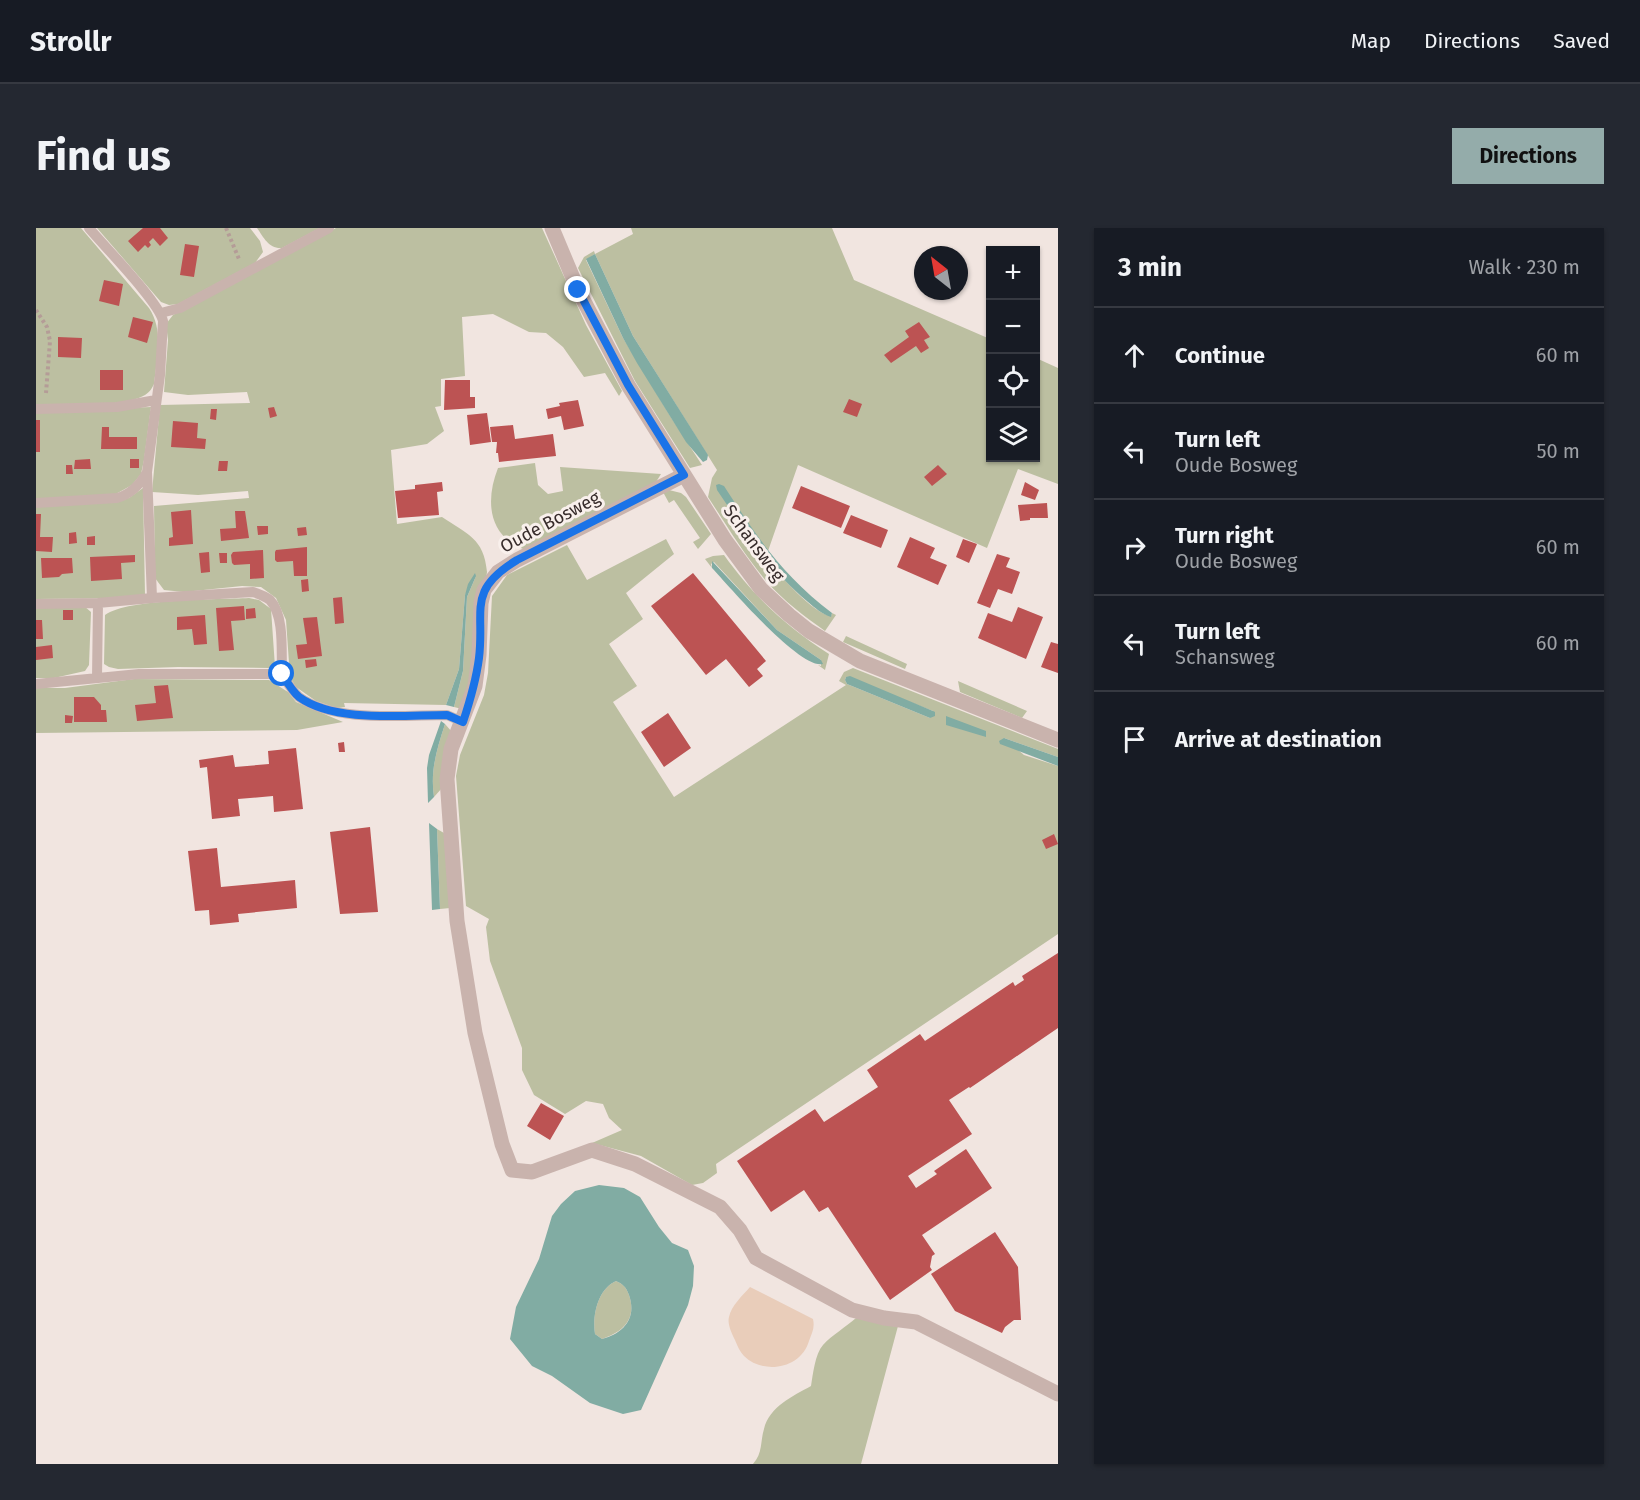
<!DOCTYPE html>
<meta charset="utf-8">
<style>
body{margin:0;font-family:"Fira Sans",sans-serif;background:#242831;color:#f1f3f6}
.controls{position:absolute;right:18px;top:18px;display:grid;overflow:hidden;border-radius:0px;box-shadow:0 2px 4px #0004}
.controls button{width:54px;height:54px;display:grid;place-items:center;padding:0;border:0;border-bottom:2px solid #363941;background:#171b24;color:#f1f3f6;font:30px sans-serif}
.compass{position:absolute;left:878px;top:18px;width:54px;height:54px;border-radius:50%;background:#171b24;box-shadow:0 2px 4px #0004;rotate:329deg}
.stop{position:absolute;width:18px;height:18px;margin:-14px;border:4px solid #1a73e8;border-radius:50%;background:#fff}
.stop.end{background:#1a73e8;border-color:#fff;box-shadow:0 2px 6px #0008}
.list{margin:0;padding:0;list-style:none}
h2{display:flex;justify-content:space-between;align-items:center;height:78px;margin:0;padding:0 24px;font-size:26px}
h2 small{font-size:20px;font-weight:400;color:#9ea1a6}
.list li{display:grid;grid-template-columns:39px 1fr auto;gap:18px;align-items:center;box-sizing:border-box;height:96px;padding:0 24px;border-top:2px solid #363941}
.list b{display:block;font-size:22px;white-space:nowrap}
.list p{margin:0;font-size:20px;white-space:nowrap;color:#9ea1a6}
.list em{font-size:20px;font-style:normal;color:#9ea1a6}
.icon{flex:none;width:33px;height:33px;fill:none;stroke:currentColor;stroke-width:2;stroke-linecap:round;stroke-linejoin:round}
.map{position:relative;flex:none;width:1022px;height:1236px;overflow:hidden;border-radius:0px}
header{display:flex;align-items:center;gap:36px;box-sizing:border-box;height:84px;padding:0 30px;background:#171b24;border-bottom:2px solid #363941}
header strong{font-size:28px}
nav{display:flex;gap:33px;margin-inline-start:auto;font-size:21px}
.intro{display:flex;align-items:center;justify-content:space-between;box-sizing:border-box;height:144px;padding:0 36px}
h1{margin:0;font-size:42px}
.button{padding:15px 27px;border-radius:0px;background:#94acaa;color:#111;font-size:21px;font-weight:700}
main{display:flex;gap:36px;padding:0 36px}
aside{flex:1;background:#171b24;border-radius:0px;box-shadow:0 2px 4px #0004}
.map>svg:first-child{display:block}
.green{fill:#bcbfa1;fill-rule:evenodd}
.sand{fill:#e9cdba}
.water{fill:#81aca3;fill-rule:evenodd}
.building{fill:#bc5353}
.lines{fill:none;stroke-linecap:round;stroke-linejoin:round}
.path{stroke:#b49c97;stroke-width:4;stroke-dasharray:3 3;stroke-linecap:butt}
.service{stroke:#c9b3ad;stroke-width:10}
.minor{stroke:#c9b3ad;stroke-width:15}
.route{stroke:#1a73e8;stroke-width:8}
.labels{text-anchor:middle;stroke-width:6;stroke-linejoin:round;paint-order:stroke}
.street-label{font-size:18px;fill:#372c2b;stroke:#f9f0ec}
</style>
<header>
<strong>Strollr</strong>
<nav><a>Map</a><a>Directions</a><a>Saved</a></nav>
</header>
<div class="intro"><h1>Find us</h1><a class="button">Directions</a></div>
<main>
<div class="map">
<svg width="1022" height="1236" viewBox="0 0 1022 1236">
<rect width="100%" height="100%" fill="#f1e5e0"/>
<path class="green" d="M0 0H45L113 80C128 103 121 129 118 156 116 160 114 164 109 167 88 180 27 176 0 177Z
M61 0H214L224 13 227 24 219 35 142 76 133 77 125 74Z
M221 0H284L246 20C233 21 228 10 221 0Z
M300 0H506L550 97 586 163 583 168 569 145 548 149 527 119 510 105 493 104 457 86 426 89 429 148 405 151V178L399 179 408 203 391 216 355 222 361 296 406 289C431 306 448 310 451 344L434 454 426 481 418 479 427 443 431 369 440 348 429 367 423 441 410 477 308 475 309 479 301 480 280 473 260 459 254 449 250 392 240 370 225 359 206 358 148 364 128 362 119 350 118 278 213 270 212 263 162 267 116 264 124 177 214 175 211 164 152 167 128 164 132 112 130 96 137 87Z
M595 0H796L818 52 954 111V230H999L1000 130 1022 140V256L982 241 951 320 762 237 732 323 706 298C722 321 769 383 795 388L796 385 800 387 789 403C768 388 748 373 731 354 709 328 691 298 672 269L676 250 681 242 597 108 559 26 550 32 587 110 636 191 666 237 654 240 599 153 542 40 548 29 558 23 559 26 597 6Z
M115 179 108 232 105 246 96 257 78 267 0 271V184Z
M499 235 502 257 512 266 527 263 524 239 625 246 620 254 490 322C452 309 449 273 462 240Z
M107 260 109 367 92 370 0 371V278L93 270Z
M633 262 645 265 650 269 675 306 662 321 657 314 664 310 638 272 633 275 627 264Z
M630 311 638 326 590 365 607 391 573 416 601 458 577 474 638 569 810 457 803 453 808 444 817 440 1022 521V529L968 510 988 527 1022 538V706L680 936 681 945 667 955 656 957 605 928 556 915 586 902 573 890 567 876 550 873 529 886 498 867 486 842V820L454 733 450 699 453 691 430 678 420 548 424 527 448 467 452 445 456 368 471 347 531 317 551 352ZM810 449 897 483 894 490 811 456 809 452Z
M688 327C719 370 750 398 793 426L789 442 782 437 785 438V432L741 402 678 334 675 336 676 340 669 331 677 328Z
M213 370 223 372 235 381 239 439 233 440 142 439 82 441 73 439 68 436 69 387C93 370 181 372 213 370Z
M48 378 55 384 53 437 49 443 18 450H0V380Z
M810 408 871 436 869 441 807 414Z
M98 451 233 452 252 464 260 474 307 494 261 502 0 505V460H29Z
M922 453 991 483 986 490 924 464Z
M409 496 416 504 406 560 398 569C394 542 401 521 409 496Z
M401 601 408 605 414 680 404 681Z
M580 1053C587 1056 590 1059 593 1067 601 1090 588 1104 566 1111L559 1106C556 1087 562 1061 580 1053Z
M820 1090 862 1098 825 1236H717C727 1225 724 1214 728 1201 733 1179 757 1168 775 1158 777 1146 779 1126 787 1117 796 1107 810 1099 820 1090Z"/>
<path class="sand" d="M714 1059 777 1091C779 1100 776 1105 773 1113 765 1141 727 1147 708 1128 704 1124 701 1117 699 1112 696 1106 691 1096 693 1089 695 1078 707 1067 714 1059Z"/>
<path class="water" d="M559 26 597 108 672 227 671 232 667 234 650 214 601 135 587 110 550 31Z
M683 256 688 258C721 309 746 347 796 385L795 389C786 386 779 380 772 374 734 342 708 302 681 262L680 257Z
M676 333 741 402 785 432 787 436C764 442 693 358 676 340Z
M439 345 440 348 431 369 427 443 418 479 410 477 423 441 429 367 432 356Z
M814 448 897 483 899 484V488L894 490 811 456 809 452 810 449Z
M910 488 950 503V509L910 497Z
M405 493 409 496C401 521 394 542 398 569L392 575 391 540 393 527Z
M968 510 1022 529V538L964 516 963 513Z
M393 595 401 601 404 681 396 682Z
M563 957 588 960 604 969 623 999 636 1015 652 1022 658 1038 657 1058 652 1077 605 1182 587 1186 554 1175 516 1148 496 1138 474 1111 480 1079 503 1031 516 988 525 976 539 963ZM580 1053C587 1056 590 1059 593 1067 601 1090 588 1105 566 1111L559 1106C556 1087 562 1061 580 1053Z"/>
<path class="building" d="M107 0H124L132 10 124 18 117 10 113 14 115 17 112 20 109 17 102 24 92 13Z
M149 16 163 18 158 49 144 47Z
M68 52 87 56 83 78 63 73Z
M97 89 117 94 111 115 92 109Z
M883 94 894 109 888 112 893 120 885 125 880 118 855 135 848 127 873 109 869 103Z
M22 109 46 110 45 130 22 129Z
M64 142H87V162H64Z
M409 152H434V169H439V180L408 182Z
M813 171 826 176 821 189 807 184Z
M542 172 548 198 528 202 525 188 512 191 510 181 524 178 523 175Z
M238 179 241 188 234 190 232 180Z
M175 181H181L180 192 174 191Z
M451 185 455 214 434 217 431 187Z
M0 192H4V224H0Z
M137 193 162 195 161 210 170 211 169 221 135 219Z
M477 197 479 211 517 206 520 228 463 234 462 225H460L461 214H456L454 199Z
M66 199H73V209H101V221H65Z
M54 231 55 241H38L39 232Z
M94 231H103V240H94Z
M183 233H192L191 243H182Z
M30 237H36L37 246H30Z
M902 237 911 246 896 258 888 249Z
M406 254 407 263 401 264 403 287 362 290 359 263 379 261V257Z
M989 254 1003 262 999 272 985 267Z
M765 258 814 278 805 300 756 280Z
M1011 275 1012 290H994V292L984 293 982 277Z
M155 282 157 316 133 318V310L137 309 135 284Z
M199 283H209L213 310 185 313 184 301 200 300Z
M0 286H5L4 309H17L16 324 0 323Z
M815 287 852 302 845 320 807 305Z
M221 298H232V306L222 307Z
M270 299 271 307 262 308 261 300Z
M40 304 41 315 33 316V305Z
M59 308V317H51V309Z
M874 309 899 320 894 330 911 337 902 357 861 339Z
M927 311 941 316 933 335 920 329Z
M271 319V348H258L257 333 241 334 239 332V324L240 322Z
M227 322 228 350 214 351V336L198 337 196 335 195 327 197 324Z
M173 324 174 344 165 345 163 325Z
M183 325H191V335H184Z
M961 326 974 330 970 339 984 344 976 366 962 361 954 380 941 375Z
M99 327V334L85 335 86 351 55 353 54 329Z
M5 330H36L37 345 26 346 23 349 6 350Z
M657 345 730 433 721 441 727 448 713 459 690 431 670 447 615 378Z
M272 351 273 363 266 364 265 352Z
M306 369 308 395 299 396 297 370Z
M208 378 209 392 195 393 198 422 183 423 180 380Z
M982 379 1007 389 990 431 942 410 952 385 976 394Z
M219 380 220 390 210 391V381Z
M27 382H37V392H27Z
M169 387 171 416 158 417 156 401 141 402V389Z
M281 389 286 428 262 431 260 417 271 416 267 390Z
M0 392H6L7 411H0Z
M1015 414 1022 416V445L1005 439Z
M16 417 17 430 0 432V419Z
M280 431 281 438 270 440 269 432Z
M132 457 137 490 101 493 99 477 120 475 118 458Z
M38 469H58L65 477V482H70L71 494H38Z
M632 485 655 520 628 539 605 504Z
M29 487 37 488 36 495H29Z
M308 514 309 524H303L302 515Z
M260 520 267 581 238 584 237 568 202 571 204 588 176 591 171 539 164 540 163 532 197 527 199 539 233 536 232 523Z
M334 599 342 684 304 686 294 604Z
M1018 606 1022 616 1010 621 1006 612Z
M181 620 185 659 259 652 261 680 202 686 203 694 174 697 173 682 159 683 152 623Z
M1022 725V800L934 860 933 859 913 872 936 906 872 948 880 960 901 946 898 943 930 921 956 960 886 1007 899 1026 896 1028 894 1039 896 1042 854 1072 792 979 783 984 768 962 735 984 701 933 779 881 788 894 842 859 831 842 884 806 889 813 977 754 979 758 988 752 986 748Z
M505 875 528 888 514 912 491 898Z
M959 1004 982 1039 985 1092H978L969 1099 966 1105 919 1083 895 1046Z"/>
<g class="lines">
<path class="path" d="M190 0 203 31
M0 82 11 99 14 113 10 165"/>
<path class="service" d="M125 85 144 80 293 0
M0 181 81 179 120 172
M0 275 81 270C95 266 104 257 111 244
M0 376 62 375 116 370
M246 446C251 454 256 463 263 469 299 495 368 487 411 487L427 494
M61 450 62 375
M0 456 103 446H246C245 425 249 388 234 372 229 368 223 366 217 364L116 370 111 244 124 147 127 93C123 74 68 18 53 0"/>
<path class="minor" d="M516 0 542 62 592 157 689 312 725 361 753 387 773 403 824 433 1022 512
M648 247 481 332 462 344 448 362 445 375 443 427 439 458 415 521 411 551 421 693 439 805 466 916 476 942 496 944 556 922 599 936 684 979 704 1002 720 1030 816 1082 848 1090 880 1094 1022 1166"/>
</g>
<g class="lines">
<path class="route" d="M246 446C251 454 256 463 263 469 299 495 367 487 411 487L427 494C434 473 440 453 443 430 449 382 430 363 481 332L648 247 592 157 542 62"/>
</g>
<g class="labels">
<g class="street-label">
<text transform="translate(514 294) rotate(-28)" y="6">Oude Bosweg</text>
<text transform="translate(718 315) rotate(54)" y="6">Schansweg</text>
</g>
</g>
</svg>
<div class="controls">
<button>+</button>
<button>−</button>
<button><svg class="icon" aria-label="locate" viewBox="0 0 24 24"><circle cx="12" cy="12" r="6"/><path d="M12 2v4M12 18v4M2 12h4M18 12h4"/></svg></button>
<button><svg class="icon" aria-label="layers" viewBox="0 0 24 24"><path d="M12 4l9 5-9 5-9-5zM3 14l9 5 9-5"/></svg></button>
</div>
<svg class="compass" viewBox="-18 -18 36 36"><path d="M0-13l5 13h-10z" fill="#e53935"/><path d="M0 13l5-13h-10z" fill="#9ea1a6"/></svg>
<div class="stop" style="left:246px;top:446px"></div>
<div class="stop end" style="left:542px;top:62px"></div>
</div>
<aside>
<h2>3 min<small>Walk · 230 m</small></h2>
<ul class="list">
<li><svg class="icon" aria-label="ahead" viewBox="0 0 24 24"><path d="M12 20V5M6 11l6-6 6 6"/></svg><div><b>Continue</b></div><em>60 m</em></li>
<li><svg class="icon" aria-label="left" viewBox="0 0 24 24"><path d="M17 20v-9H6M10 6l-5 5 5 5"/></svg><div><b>Turn left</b><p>Oude Bosweg</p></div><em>50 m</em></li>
<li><svg class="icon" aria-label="right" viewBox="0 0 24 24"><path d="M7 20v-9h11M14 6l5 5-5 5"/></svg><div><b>Turn right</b><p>Oude Bosweg</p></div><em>60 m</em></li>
<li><svg class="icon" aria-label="left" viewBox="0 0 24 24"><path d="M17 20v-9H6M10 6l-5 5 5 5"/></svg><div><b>Turn left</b><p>Schansweg</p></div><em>60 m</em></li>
<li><svg class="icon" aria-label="arrive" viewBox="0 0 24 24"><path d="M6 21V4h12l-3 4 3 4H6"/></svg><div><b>Arrive at destination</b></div></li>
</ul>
</aside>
</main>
